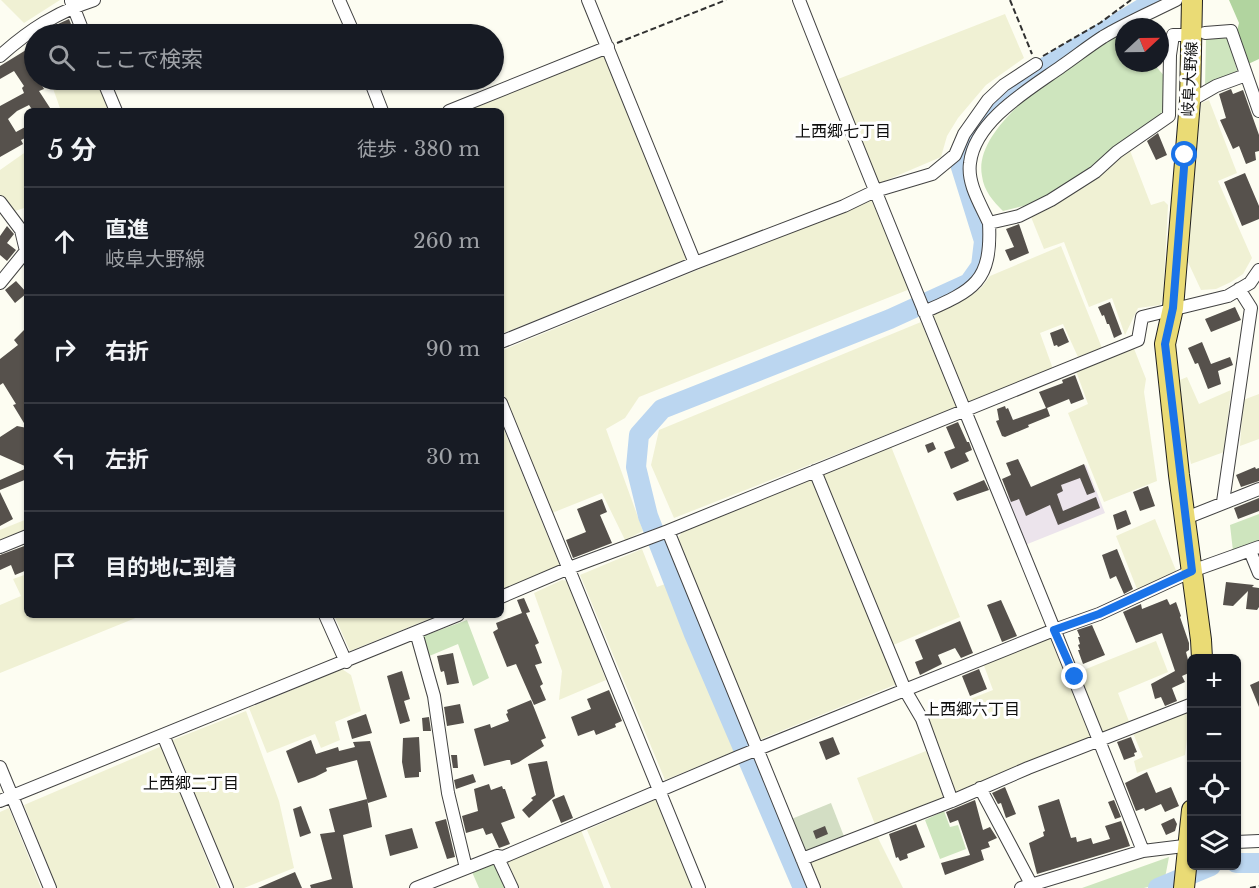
<!DOCTYPE html>
<html lang="ja">
<meta charset="utf-8">
<style>
body{margin:0;font-family:"Libre Baskerville","Noto Sans JP",serif;background:#242831;color:#f1f3f6}
.controls{position:absolute;right:18px;bottom:18px;display:grid;overflow:hidden;border-radius:9px;box-shadow:0 2px 4px #0004}
.controls button{width:54px;height:54px;display:grid;place-items:center;padding:0;border:0;border-bottom:2px solid #363941;background:#171b24;color:#f1f3f6;font:30px sans-serif}
.compass{position:absolute;left:1115px;top:18px;width:54px;height:54px;border-radius:50%;background:#171b24;box-shadow:0 2px 4px #0004;rotate:68deg}
.stop{position:absolute;width:18px;height:18px;margin:-14px;border:4px solid #1a73e8;border-radius:50%;background:#fff}
.stop.end{background:#1a73e8;border-color:#fff;box-shadow:0 2px 6px #0008}
.list{margin:0;padding:0;list-style:none}
h2{display:flex;justify-content:space-between;align-items:center;height:78px;margin:0;padding:0 24px;font-size:26px}
h2 small{font-size:20px;font-weight:400;color:#9ea1a6}
.list li{display:grid;grid-template-columns:39px 1fr auto;gap:18px;align-items:center;box-sizing:border-box;height:108px;padding:0 24px;border-top:2px solid #363941}
.list b{display:block;font-size:22px;white-space:nowrap}
.list p{margin:0;font-size:20px;white-space:nowrap;color:#9ea1a6}
.list em{font-size:20px;font-style:normal;color:#9ea1a6}
.icon{flex:none;width:33px;height:33px;fill:none;stroke:currentColor;stroke-width:2;stroke-linecap:round;stroke-linejoin:round}
.map{position:relative;flex:none;width:1259px;height:888px;overflow:hidden}
.search{position:absolute;background:#171b24;box-shadow:0 2px 4px #0004;left:24px;top:24px;width:480px;height:66px;display:flex;align-items:center;gap:15px;box-sizing:border-box;padding:0 21px;border-radius:33px;color:#9ea1a6;font-size:22px}
.panel{position:absolute;background:#171b24;box-shadow:0 2px 4px #0004;left:24px;top:108px;width:480px;height:510px;border-radius:9px}
.map>svg:first-child{display:block}
.industrial{fill:#ece4ec}
.farmland{fill:#f0f1d4}
.green{fill:#cee5be}
.forest{fill:#b1d49f}
.cemetery{fill:#d3dec4}
.lines{fill:none;stroke-linecap:round;stroke-linejoin:round}
.river{stroke:#bbd6f0;stroke-width:20}
.building{fill:#56514c}
.street-casing{stroke:#424242;stroke-width:14}
.primary-casing{stroke:#202020;stroke-width:22}
.path{stroke:#313131;stroke-width:2;stroke-dasharray:6 3;stroke-linecap:butt}
.street{stroke:#fff;stroke-width:12}
.primary{stroke:#eadb75;stroke-width:20}
.route{stroke:#1a73e8;stroke-width:8}
.labels{text-anchor:middle;stroke-width:6;stroke-linejoin:round;paint-order:stroke}
.street-label{font-size:15px;fill:#0f0f0f;stroke:#fff}
.neighbourhood-label{font-size:16px;fill:#0f0f0f;stroke:#fff}
</style>
<div class="map">
<svg width="1259" height="888" viewBox="0 0 1259 888">
<rect width="100%" height="100%" fill="#fdfdf2"/>
<path class="industrial" d="M1086 465 1105 513 1025 545 1005 497Z"/>
<path class="farmland" d="M1 0H60L24 23Z
M1005 14 1024 58 986 85 958 118 947 136 941 157 880 183 874 180 833 81Z
M603 53 687 259 501 334V111H461Z
M50 80H98L110 111H61Z
M1209 100 1237 173 1218 181 1252 258 1243 274 1231 282 1216 289 1201 290 1187 260 1201 103Z
M1129 148 1151 205 1164 201 1168 205 1163 299 1160 305 1138 308 1125 335 1112 298 1089 307 1064 242 1044 249 1031 217 1104 169Z
M27 151V207L12 212 0 195V170Z
M872 198 910 289 639 397 625 418 606 429 643 531 625 540 602 493 552 513 501 387V351Z
M1061 246 1102 348 1078 357 1063 324 1040 333 1053 369 968 404 931 313 967 298 981 288 990 276Z
M921 322 957 407 674 518 651 465 659 430Z
M1133 346 1146 379 1144 392 1157 481 1104 502 1068 413 1088 404 1076 371Z
M1187 377 1199 404 1231 390 1224 452 1191 464 1180 411V380Z
M1259 394V439L1240 446 1243 400Z
M501 422 560 566 501 590Z
M890 444 960 617 891 646 822 474Z
M805 480 814 481 897 684 759 740 678 538 684 529Z
M27 519V532L0 542V530Z
M1155 519 1177 573 1137 589 1116 536Z
M642 549 657 587 665 584 735 751 665 780 580 575Z
M27 574V615H143L0 673V605L21 596 13 579Z
M562 580 568 581 606 680 559 700 562 671 534 593Z
M334 615H439L350 651Z
M1050 637 1092 740 953 795 925 717 993 690 983 663Z
M1156 641 1168 672 1118 693 1130 724 1103 735 1076 673Z
M342 669 351 675 361 711 335 722 340 740 321 748 315 734 267 753 249 708Z
M1191 707 1185 755 1137 773 1134 761 1143 757 1133 733Z
M246 711 279 801 294 868 244 888H232L170 741Z
M162 746 218 888H57L24 805Z
M926 751 943 792 942 801 876 827 857 778Z
M657 799 693 888H611L587 830Z
M9 808 41 888H0V812Z
M581 830 604 888H519L507 860Z
M877 836 903 888H817L808 866 812 861Z"/>
<path class="green" d="M1124 31V63H1153L1173 86 1170 109 1092 171 1035 203 1003 211C993 201 984 191 982 176 971 121 1084 55 1124 31Z
M1227 35 1238 74 1205 87 1206 38Z
M1259 514V541L1233 551 1230 525Z
M467 620 489 678 473 686 458 644 427 657 421 637Z
M944 811 950 827 958 825 966 849 940 859 925 820Z
M1169 857 1164 883 1144 888H1082Z
M496 863 507 888H479L472 872Z"/>
<path class="forest" d="M1229 0H1259V59L1246 65 1236 35 1239 23Z"/>
<path class="cemetery" d="M831 803 845 839 807 854 789 820Z"/>
<g class="lines">
<path class="river" d="M1236 863H1259
M803 888 694 634 648 516 636 467 639 435 662 409 890 319 969 283 981 266 984 241 960 164 975 128 1003 98 1040 70 1156 0
M1158 888 1211 866"/>
</g>
<path class="building" d="M69 19 75 34H63L58 24Z
M26 50 34 63 30 65 34 74V80H39L44 89 39 91 52 111H33L29 105 17 111 8 119 16 132 27 126V137L21 140 23 144 0 157V106L24 93 22 88 24 86 14 71 0 79V66Z
M1231 89 1233 94 1243 90 1259 135V151L1255 152 1256 160 1246 164 1239 146 1233 149 1220 120 1226 118 1219 94Z
M1158 133 1167 155 1156 160 1147 141Z
M1245 173 1259 206V219L1242 226 1224 182Z
M1019 224 1029 253 1010 261 1005 250 1014 247 1006 229Z
M7 226 14 234 7 243 16 250 7 261 0 255V236Z
M16 281 27 293 15 303 5 290Z
M1110 302 1122 334 1114 338 1109 324H1107L1104 315 1102 316 1098 307Z
M1235 307 1241 320 1211 332 1205 319Z
M27 327V467L0 455V437L17 426 27 428 13 405 16 404 3 383 0 385V359L18 345 14 340Z
M1063 328 1069 342 1058 347 1057 345 1054 346 1050 333Z
M1202 342 1211 364 1230 357 1233 365 1218 371 1221 384 1208 389 1198 363 1195 364 1188 348Z
M1075 375 1084 399 1071 404 1069 399 1047 408 1050 416 1028 425 1029 427 1005 437 1002 436 996 421 999 420 997 409 1005 406 1006 409 1008 408 1013 420 1046 408 1039 392 1063 383 1062 380Z
M958 422 967 442H969L972 450 965 453 969 461 951 469 944 452 955 448 946 427Z
M933 442 936 449 928 453 925 445Z
M1018 459 1031 487 1084 464 1095 492 1087 495 1080 478 1061 485 1063 491 1057 494 1063 511 1096 497 1100 508 1058 525 1050 505 1026 516 1019 499 1011 502 1002 479 1011 475 1006 463Z
M1255 467 1256 469 1259 468V481L1241 487 1236 475Z
M27 468V479L0 490V480Z
M984 480 989 490 957 501 953 493Z
M1148 486 1155 506 1140 511 1133 492Z
M0 492 13 519 0 526Z
M1259 498V511L1238 519 1234 508Z
M602 499 607 512 600 515 612 543 573 558 566 540 586 532 577 509Z
M1126 510 1131 524 1117 530 1113 515Z
M27 545V570L15 575 11 565 0 570V555Z
M1117 549 1133 589 1124 594 1116 576 1110 579 1102 555Z
M1226 582 1254 585 1252 587 1259 588V607L1257 610 1246 609 1248 591 1233 606 1223 605Z
M524 598 530 612 526 613 539 643 535 645 542 663 535 665 543 684 540 686 546 700 534 705 516 664 507 667 493 632 498 629 496 623 522 613 517 600Z
M1167 599 1170 605 1176 602 1181 616 1180 617 1189 643V650L1186 652 1191 672 1182 676 1185 682 1172 688 1177 701 1165 706 1161 697 1155 699 1151 684 1175 671 1162 633 1136 643 1123 612 1141 604 1142 609Z
M1001 600 1017 636 1002 642 987 605Z
M960 621 973 653 961 658 955 648 938 655 942 664 920 675 915 662 923 659 915 640Z
M1092 625 1105 655 1083 664 1078 650H1080L1078 645 1080 644 1078 637H1080L1077 630Z
M453 653 459 683 447 685 444 671 441 672 440 669 437 656Z
M979 669 987 689 970 696 962 676Z
M402 671 410 699 404 701 410 721 400 724 387 676Z
M1259 681V707L1250 685Z
M609 690 622 721 615 724 616 727 596 735 594 730 578 736 571 717 591 709 587 699Z
M531 700 546 738 541 740 544 746 519 762 511 765 510 760H507L484 766 474 729 490 724 491 728 509 721 506 714 508 713 507 710Z
M460 704 464 723 447 726 444 707Z
M366 714 372 733 352 739 347 721Z
M429 717 431 731H423L422 718Z
M419 737 421 772H419V777L405 778 402 762 403 738Z
M833 737 840 754 826 760 819 742Z
M1131 737 1137 752 1134 753 1135 756 1124 760 1117 742Z
M311 740 316 754 338 747 339 751 355 747 353 742 370 741 387 797 368 803 357 760 326 768 327 771 315 777 298 783 286 751Z
M451 755H457L458 768H453Z
M547 761 555 796 529 818 522 810 533 800 531 798 536 795 528 764Z
M1147 772 1156 793 1171 787 1179 806 1165 812 1161 804 1145 811 1144 808 1136 811 1125 783Z
M473 774 476 782 456 789 454 780Z
M489 784 491 790 502 786 503 789H505L515 818 501 823 510 844 499 848 492 833 486 835 483 828 466 833 462 816 478 811 474 789Z
M1005 787 1016 814 1006 818 1001 803 998 804 992 793Z
M564 795 573 818 561 823 552 800Z
M367 799 372 827 343 835 353 888H311L310 885 332 879 320 834 335 832 329 809Z
M1059 799 1071 838 1076 837 1077 842 1091 838 1093 844 1110 839 1105 826 1121 821 1130 846 1037 874 1029 843 1044 836 1043 832 1045 831 1038 806Z
M975 800 983 830 990 827 997 838 988 842 990 847 981 850 984 860 945 875 941 863 970 855 958 820 950 823 946 812Z
M1114 800 1121 817 1115 819 1108 802Z
M301 806 311 833 300 837 293 809Z
M1174 818 1177 824 1175 831 1166 835 1161 824Z
M446 819 455 857 447 859 435 822Z
M916 824 925 847 907 854 908 858 900 861 898 857 896 858 889 834Z
M825 826 828 834 816 839 813 831Z
M412 828 418 848 390 856 385 835Z
M295 872 302 888H258Z"/>
<g class="lines">
<defs>
<path id="street" d="M339 0 354 34
M588 0 695 263
M799 0C911 285 1031 566 1143 851
M1176 0C1152 12 1126 23 1103 37 1089 46 1075 57 1062 66 1030 89 975 120 970 163 967 184 981 205 989 223L1019 216 1051 200 1095 172 1117 152 1169 116 1170 55 1173 35H1183
M71 1 84 34
M1205 33 1231 31 1259 111
M0 56C29 30 57 12 94 0
M103 80 116 111
M370 80 382 111
M1190 101 1216 86 1246 75
M449 111 608 47
M0 202 21 230 26 251 0 283
M924 312C974 290 992 282 989 223
M501 342 695 263 844 206 875 191 932 174 955 155 964 134 988 100 1004 85 1036 64
M501 403 699 888
M815 471 905 690 922 719 952 801
M1223 502 1251 308 1239 289
M1186 518 1259 489
M668 531 814 888
M0 547 27 536
M1250 551 1259 573
M501 597 569 568 668 531 1138 340 1142 317 1228 296 1250 283 1259 270
M325 615 346 662
M416 632 434 696 448 793 466 868
M163 735 227 888
M0 767 50 888
M980 788 1031 884
M0 801 458 615
M1236 842 1259 841
M497 856 512 888
M802 859 952 801 1028 768 1192 704
M416 888 497 856 503 857 738 757 1054 630 1099 614 1192 571 1259 547
M1021 888 1143 851 1192 845"/>
<path id="primary" d="M1192 0 1190 101 1173 308 1165 344 1179 475 1201 640 1202 658
M1184 888 1192 810"/>
</defs>
<use href="#street" class="street-casing"/>
<use href="#primary" class="primary-casing"/>
<path class="path" d="M1010 0 1032 54
M617 43 726 0
M1043 56 1100 23 1131 0
M1250 888 1259 886"/>
<use href="#street" class="street"/>
<use href="#primary" class="primary"/>
</g>
<g class="lines">
<path class="route" d="M1075 677 1054 630 1099 614 1192 571 1165 344 1173 308 1185 155"/>
</g>
<g class="labels">
<g class="street-label">
<text transform="translate(1190 79) rotate(-87)" y="5">岐阜大野線</text>
</g>
<g class="neighbourhood-label">
<text x="843" y="137">上西郷七丁目</text>
<text x="972" y="715">上西郷六丁目</text>
<text x="191" y="789">上西郷二丁目</text>
</g>
</g>
</svg>
<div class="controls">
<button>+</button>
<button>−</button>
<button><svg class="icon" aria-label="locate" viewBox="0 0 24 24"><circle cx="12" cy="12" r="6"/><path d="M12 2v4M12 18v4M2 12h4M18 12h4"/></svg></button>
<button><svg class="icon" aria-label="layers" viewBox="0 0 24 24"><path d="M12 4l9 5-9 5-9-5zM3 14l9 5 9-5"/></svg></button>
</div>
<svg class="compass" viewBox="-18 -18 36 36"><path d="M0-13l5 13h-10z" fill="#e53935"/><path d="M0 13l5-13h-10z" fill="#9ea1a6"/></svg>
<div class="stop" style="left:1185px;top:155px"></div>
<div class="stop end" style="left:1075px;top:677px"></div>
<div class="search"><svg class="icon" aria-label="search" viewBox="0 0 24 24"><circle cx="10" cy="10" r="6"/><path d="M15 15l6 6"/></svg>ここで検索</div>
<section class="panel">
<h2>5 分<small>徒歩 · 380 m</small></h2>
<ul class="list">
<li><svg class="icon" aria-label="ahead" viewBox="0 0 24 24"><path d="M12 20V5M6 11l6-6 6 6"/></svg><div><b>直進</b><p>岐阜大野線</p></div><em>260 m</em></li>
<li><svg class="icon" aria-label="right" viewBox="0 0 24 24"><path d="M7 20v-9h11M14 6l5 5-5 5"/></svg><div><b>右折</b></div><em>90 m</em></li>
<li><svg class="icon" aria-label="left" viewBox="0 0 24 24"><path d="M17 20v-9H6M10 6l-5 5 5 5"/></svg><div><b>左折</b></div><em>30 m</em></li>
<li><svg class="icon" aria-label="arrive" viewBox="0 0 24 24"><path d="M6 21V4h12l-3 4 3 4H6"/></svg><div><b>目的地に到着</b></div></li>
</ul>
</section>
</div>
